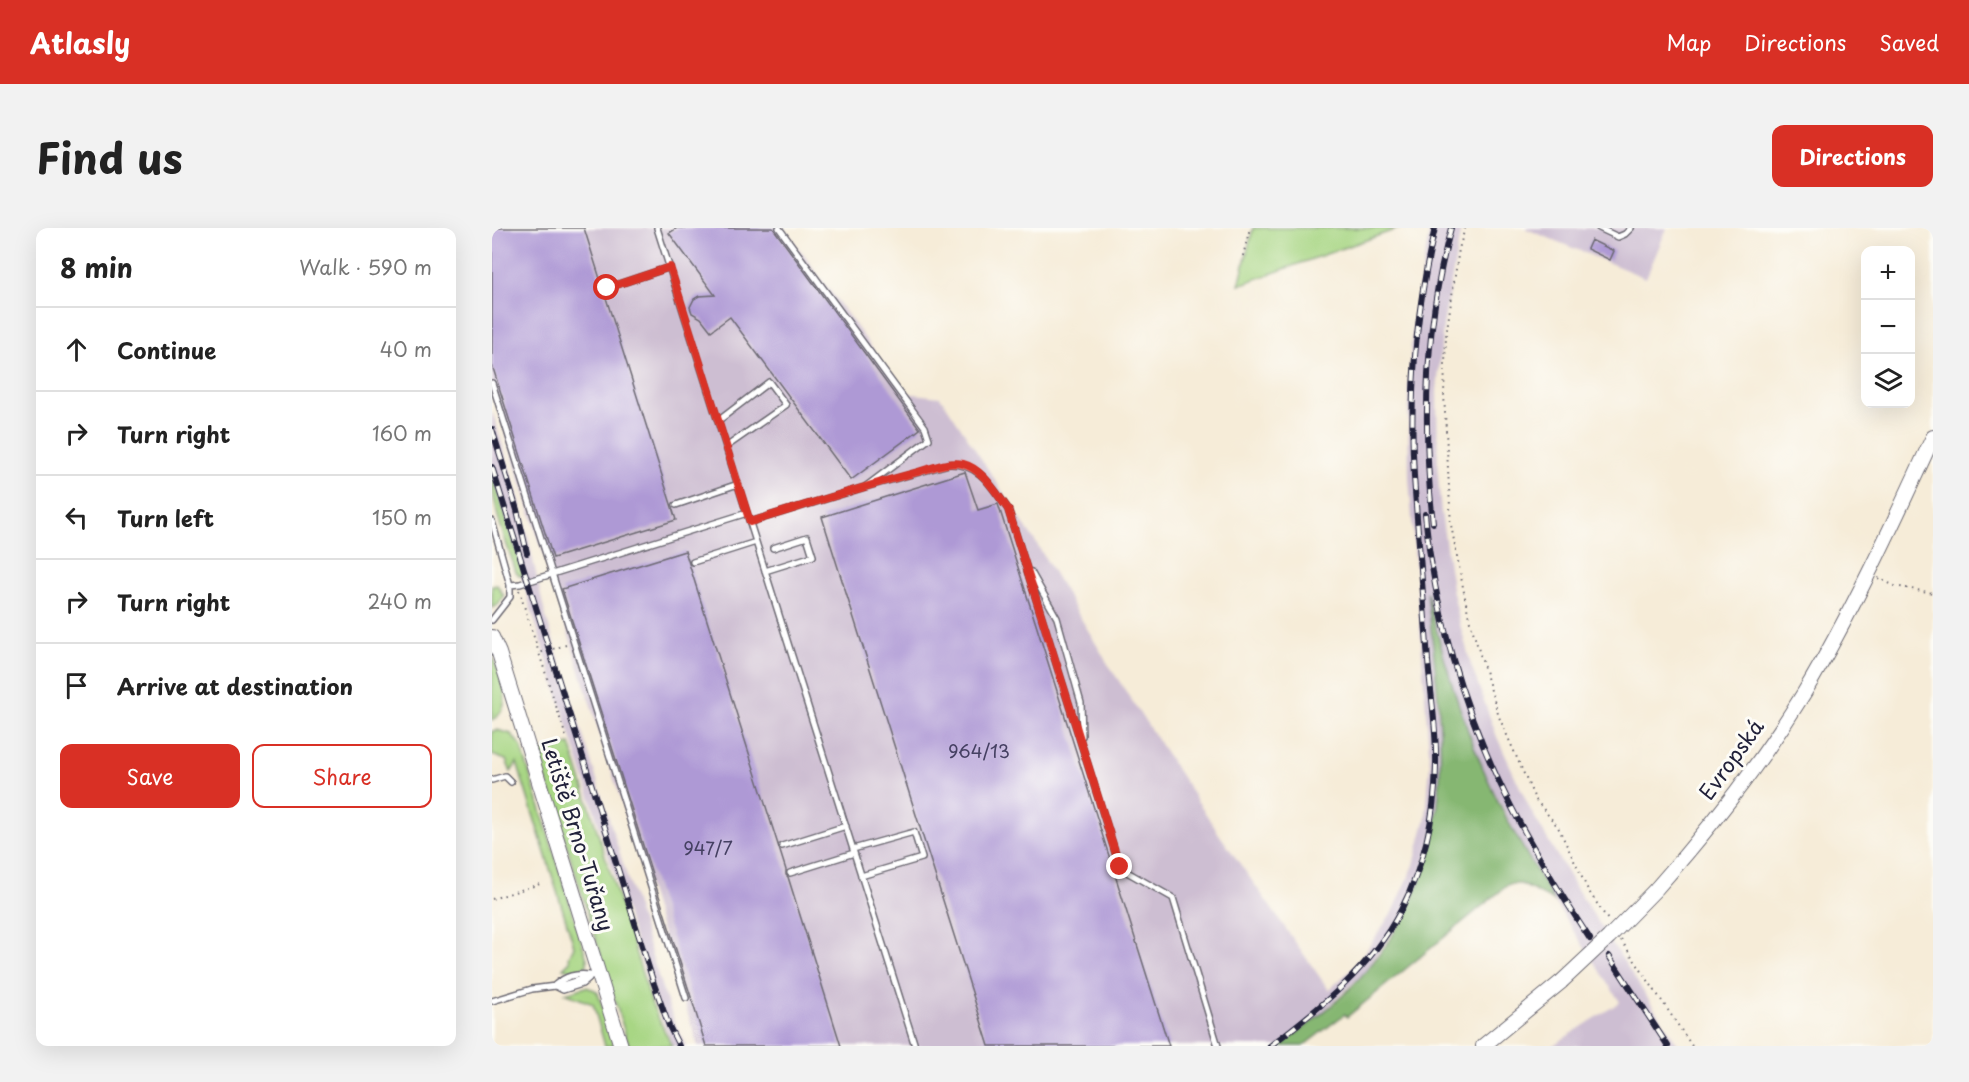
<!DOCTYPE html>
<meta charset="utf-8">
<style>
body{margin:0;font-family:"Playpen Sans",sans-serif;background:#f2f2f2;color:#222}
.controls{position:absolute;right:18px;top:18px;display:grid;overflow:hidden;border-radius:12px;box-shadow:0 6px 24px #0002}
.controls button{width:54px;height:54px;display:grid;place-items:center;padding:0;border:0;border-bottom:2px solid #e0e0e0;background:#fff;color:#222;font:30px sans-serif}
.stop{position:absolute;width:18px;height:18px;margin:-14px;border:4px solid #d93025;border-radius:50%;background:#fff}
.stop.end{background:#d93025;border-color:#fff;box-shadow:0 2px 6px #0008}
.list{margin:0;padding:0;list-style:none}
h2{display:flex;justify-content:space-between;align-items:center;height:78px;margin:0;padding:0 24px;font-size:26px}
h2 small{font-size:20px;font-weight:400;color:#767676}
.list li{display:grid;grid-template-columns:39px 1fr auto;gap:18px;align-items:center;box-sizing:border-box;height:84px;padding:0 24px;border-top:2px solid #e0e0e0}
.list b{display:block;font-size:22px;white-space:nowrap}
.list em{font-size:20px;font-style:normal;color:#767676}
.actions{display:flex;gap:12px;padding:18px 24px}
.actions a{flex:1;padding:14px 0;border:2px solid #d93025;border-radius:12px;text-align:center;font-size:21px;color:#d93025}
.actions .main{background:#d93025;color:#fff}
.icon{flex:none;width:33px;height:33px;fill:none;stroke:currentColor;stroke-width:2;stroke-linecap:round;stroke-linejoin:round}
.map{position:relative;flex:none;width:1441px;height:818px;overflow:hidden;border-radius:12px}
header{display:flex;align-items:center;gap:36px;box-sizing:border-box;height:84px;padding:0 30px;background:#d93025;color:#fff}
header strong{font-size:28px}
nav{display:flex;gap:33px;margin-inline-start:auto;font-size:21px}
.intro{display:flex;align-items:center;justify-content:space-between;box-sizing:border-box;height:144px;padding:0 36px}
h1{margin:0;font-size:42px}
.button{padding:15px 27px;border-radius:12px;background:#d93025;color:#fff;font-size:21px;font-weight:700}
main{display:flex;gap:36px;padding:0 36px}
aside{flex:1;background:#fff;border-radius:12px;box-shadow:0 6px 24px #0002}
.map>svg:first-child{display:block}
.industrial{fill:#cdbed2}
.green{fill:#a8d684;stroke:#657c60;stroke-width:1.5}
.forest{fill:#86b772;stroke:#546c56;stroke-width:1.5}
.building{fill:#ae99d5}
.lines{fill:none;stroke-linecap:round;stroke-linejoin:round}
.lane-casing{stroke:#6c6972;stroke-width:8}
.secondary-casing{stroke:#6c6972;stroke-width:16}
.path{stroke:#6c6972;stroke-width:2;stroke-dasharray:1.5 4.5;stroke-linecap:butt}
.lane{stroke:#fff;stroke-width:5}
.secondary{stroke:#fff;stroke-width:14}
.rail-casing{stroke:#22223b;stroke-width:6}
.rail{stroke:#fdfcf7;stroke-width:4;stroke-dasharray:11;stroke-linecap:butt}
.secondary-bridge-casing{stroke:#6c6972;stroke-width:16;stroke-linecap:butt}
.secondary-bridge{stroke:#fff;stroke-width:14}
.route{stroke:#d93025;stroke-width:8}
.labels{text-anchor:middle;stroke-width:6;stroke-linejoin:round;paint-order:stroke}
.number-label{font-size:18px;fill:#454062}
.street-label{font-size:21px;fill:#22223b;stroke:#fdfcf7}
</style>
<header>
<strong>Atlasly</strong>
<nav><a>Map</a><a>Directions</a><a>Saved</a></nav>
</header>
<div class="intro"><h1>Find us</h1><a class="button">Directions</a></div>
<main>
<aside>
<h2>8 min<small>Walk · 590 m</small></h2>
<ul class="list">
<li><svg class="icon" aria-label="ahead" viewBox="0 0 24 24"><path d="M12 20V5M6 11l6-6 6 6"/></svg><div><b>Continue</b></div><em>40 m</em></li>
<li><svg class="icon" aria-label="right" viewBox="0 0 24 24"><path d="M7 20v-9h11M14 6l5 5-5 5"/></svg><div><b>Turn right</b></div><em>160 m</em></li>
<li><svg class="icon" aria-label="left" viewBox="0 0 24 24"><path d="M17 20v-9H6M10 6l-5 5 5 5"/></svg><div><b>Turn left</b></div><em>150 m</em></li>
<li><svg class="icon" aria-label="right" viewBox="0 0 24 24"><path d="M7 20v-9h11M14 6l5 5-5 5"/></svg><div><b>Turn right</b></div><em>240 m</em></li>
<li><svg class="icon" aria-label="arrive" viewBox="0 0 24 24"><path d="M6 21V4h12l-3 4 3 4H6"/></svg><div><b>Arrive at destination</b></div></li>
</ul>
<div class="actions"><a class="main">Save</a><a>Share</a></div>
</aside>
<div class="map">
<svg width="1441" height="818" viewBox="0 0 1441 818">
<rect width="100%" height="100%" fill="#fdfcf7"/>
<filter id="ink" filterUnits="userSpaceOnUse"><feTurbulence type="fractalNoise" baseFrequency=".0167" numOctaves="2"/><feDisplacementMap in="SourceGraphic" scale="12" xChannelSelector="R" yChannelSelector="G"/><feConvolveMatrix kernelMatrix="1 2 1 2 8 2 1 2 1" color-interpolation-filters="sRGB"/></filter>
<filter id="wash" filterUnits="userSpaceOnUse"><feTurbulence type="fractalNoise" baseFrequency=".008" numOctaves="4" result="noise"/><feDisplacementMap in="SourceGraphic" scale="24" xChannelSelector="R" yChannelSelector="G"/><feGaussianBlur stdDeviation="1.35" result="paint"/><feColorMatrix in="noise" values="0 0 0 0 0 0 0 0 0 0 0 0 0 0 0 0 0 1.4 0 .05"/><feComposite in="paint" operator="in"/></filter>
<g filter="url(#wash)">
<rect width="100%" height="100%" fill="#f6ecd8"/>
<path class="industrial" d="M0 0H292L413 165 448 169 456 180 543 313 616 436 727 606 837 762 865 736 903 680 922 637 934 589 938 536 917 250 916 159 921 94 938 0H969L951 97 945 163 946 247 949 284 960 360 969 400 979 437 1005 509 1038 581 1084 660 1187 818H1060L1128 774 1062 673 1030 618 998 555 982 518 955 444 937 371 950 536 945 591 933 641 913 686 873 744 820 794 788 818H206L0 163Z
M1032 0H1175L1154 50Z
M0 183 28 273 53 386 170 760 183 795 194 818H181L159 764 0 256Z"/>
<path class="green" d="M761 0H908L747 57Z
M0 247 32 347 27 348 24 344C14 313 0 281 0 247Z
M5 357 12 368 6 377 0 380V358Z
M0 427C8 447 24 479 0 492Z
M5 502 19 506 29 518 95 731V737C87 744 80 743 71 740L78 733 77 729 82 718 25 535 19 544 14 532 0 527V503Z
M78 516 160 777 180 818H137L46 525Z
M94 759 103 762 106 765 122 818H113L101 776 73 765Z"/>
<path class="forest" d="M935 364C954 444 978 521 1016 593 1031 621 1047 647 1062 673L1029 656H1017L855 789 853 786 811 818H788C818 795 850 772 874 743 973 627 950 504 935 364Z"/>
<g id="blocks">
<path class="building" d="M0 0H92L184 292 61 330 0 137Z
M185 0H281L428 201 359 252 238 89 219 103 209 90 200 85 198 79 202 71 207 68 223 67 177 5Z
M1099 12 1122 23 1118 32 1095 21Z
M473 244 486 282 506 276 677 818H497L330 289Z
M193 323 294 642V647L296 649 349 818H214L199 769 70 361Z"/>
</g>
</g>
<g filter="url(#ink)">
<use href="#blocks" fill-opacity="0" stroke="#6c6972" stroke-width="1.5"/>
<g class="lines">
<defs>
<path id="lane" d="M165 0 423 818
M1107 0 1126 9 1133 6 1139 0
M115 60 178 39
M0 155 194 770
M226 193 277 154 294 177 234 219
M373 259 457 236C488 235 499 258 516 281L628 640 681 670 726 818
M184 277 246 256
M0 293 18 357V369L0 392
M258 294 373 259 437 211 433 199 287 0
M201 334 264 314
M273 343 321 328 315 309 281 320
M539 344 565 390 589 475 590 508
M18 357 28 356 255 285
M0 552 13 548 19 554
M290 618 354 598
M361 621 422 604 430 630 369 648
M298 645 362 625
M63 757C74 748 84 745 98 747
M63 758 71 762 90 756 97 750
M0 773 40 761 71 757 105 746"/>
<path id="secondary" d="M0 409 7 425 129 818
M1164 661C1219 599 1269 535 1312 465 1361 383 1401 296 1441 209
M991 818 1069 754"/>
</defs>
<use href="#lane" class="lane-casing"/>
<use href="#secondary" class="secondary-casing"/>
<path class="path" d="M973 0 967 21 954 108 952 166 959 297 977 390 1007 489 1043 571 1066 599 1096 662 1116 692
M751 28 758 0
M1386 350 1403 358 1441 365
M27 362 47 425
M74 417 47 425 74 509
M0 671 51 655
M1129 712 1200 818"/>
<use href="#lane" class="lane"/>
<use href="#secondary" class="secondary"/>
<defs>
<path id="rail" d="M0 201 25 282 35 325
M0 239 162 756 177 798 187 818
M933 286C942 383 971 482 1015 570 1039 619 1068 665 1098 711
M941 295C930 197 933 95 959 0
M1117 728 1176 818
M778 818C829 779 879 740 909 682 932 637 943 588 944 538 945 503 939 468 936 433 932 372 926 310 922 248 917 165 924 81 943 0"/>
</defs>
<use href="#rail" class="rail-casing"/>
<use href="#rail" class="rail"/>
<defs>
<path id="secondary-bridge" d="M1069 754 1117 709 1164 661"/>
</defs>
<use href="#secondary-bridge" class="secondary-bridge-casing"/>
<use href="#secondary-bridge" class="secondary-bridge"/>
</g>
</g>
<g class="lines" filter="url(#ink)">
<path class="route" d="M115 60 178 39 258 294C314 277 369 259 426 244 440 240 457 233 471 236 491 241 504 265 516 281L628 639"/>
</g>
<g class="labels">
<g class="number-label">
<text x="487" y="530">964/13</text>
<text x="216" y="627">947/7</text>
</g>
<g class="street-label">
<text transform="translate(1240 532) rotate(-54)" y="7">Evropská</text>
<text transform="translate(85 607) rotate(73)" y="7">Letiště Brno-Tuřany</text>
</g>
</g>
</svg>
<div class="controls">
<button>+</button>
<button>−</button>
<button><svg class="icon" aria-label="layers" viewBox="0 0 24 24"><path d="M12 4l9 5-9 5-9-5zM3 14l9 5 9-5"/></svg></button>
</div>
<div class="stop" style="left:115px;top:60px"></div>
<div class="stop end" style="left:628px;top:639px"></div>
</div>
</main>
